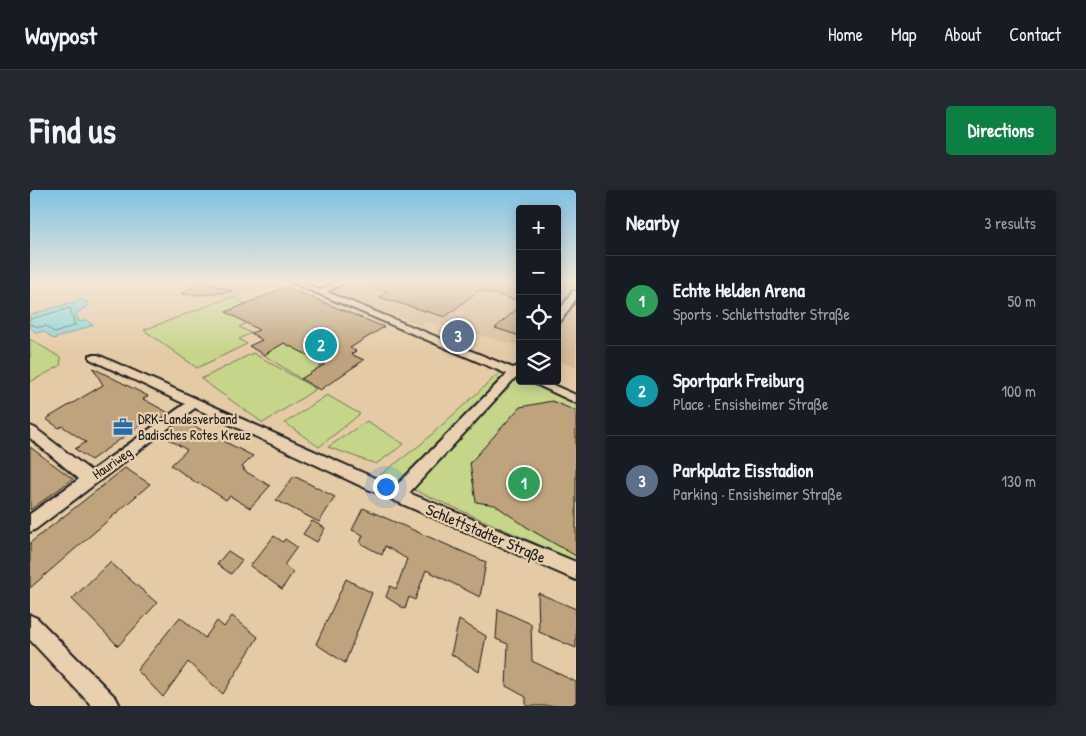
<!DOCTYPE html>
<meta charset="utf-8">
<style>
body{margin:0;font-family:"Patrick Hand",sans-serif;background:#242831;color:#f1f3f6}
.controls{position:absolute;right:15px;top:15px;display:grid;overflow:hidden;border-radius:5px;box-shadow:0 2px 12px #0003}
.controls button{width:45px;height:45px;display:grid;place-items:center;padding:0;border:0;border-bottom:1px solid #363941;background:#171b24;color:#f1f3f6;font:25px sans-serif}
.you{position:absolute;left:355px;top:296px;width:18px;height:18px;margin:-12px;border:4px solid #fff;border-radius:50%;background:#1a73e8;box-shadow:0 0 0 8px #1a73e833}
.badge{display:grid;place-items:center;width:32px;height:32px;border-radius:50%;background:#0b8043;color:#fff;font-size:16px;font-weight:700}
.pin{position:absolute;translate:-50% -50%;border:2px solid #fff;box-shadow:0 1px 5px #0006}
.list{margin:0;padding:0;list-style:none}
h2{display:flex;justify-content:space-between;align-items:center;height:65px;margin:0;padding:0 20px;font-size:21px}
h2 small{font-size:16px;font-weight:400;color:#9ea1a6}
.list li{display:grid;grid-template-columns:32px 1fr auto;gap:15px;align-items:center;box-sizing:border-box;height:90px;padding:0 20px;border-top:1px solid #363941}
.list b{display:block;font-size:19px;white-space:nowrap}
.list p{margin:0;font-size:16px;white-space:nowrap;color:#9ea1a6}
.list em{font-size:16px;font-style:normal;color:#9ea1a6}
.icon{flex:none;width:28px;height:28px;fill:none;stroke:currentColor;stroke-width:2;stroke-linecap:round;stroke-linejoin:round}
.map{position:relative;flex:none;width:546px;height:516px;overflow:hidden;border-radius:5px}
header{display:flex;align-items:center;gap:30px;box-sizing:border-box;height:70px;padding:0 25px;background:#171b24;border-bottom:1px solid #363941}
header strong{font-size:24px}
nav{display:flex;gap:28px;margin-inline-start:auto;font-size:18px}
.intro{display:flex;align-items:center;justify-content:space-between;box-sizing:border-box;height:120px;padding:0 30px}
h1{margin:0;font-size:35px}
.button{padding:12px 22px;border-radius:5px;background:#0b8043;color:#fff;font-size:18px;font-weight:700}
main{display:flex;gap:30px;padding:0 30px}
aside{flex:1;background:#171b24;border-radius:5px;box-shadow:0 2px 12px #0003}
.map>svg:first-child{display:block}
.built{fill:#d6bb97}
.green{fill:#c5d58a;stroke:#707853}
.water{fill:#85d7dd;stroke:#5b8c90}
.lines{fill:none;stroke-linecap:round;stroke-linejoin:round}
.shore{stroke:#466769;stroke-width:1}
.building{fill:#bfa37d;stroke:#1c1c1c}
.minor-casing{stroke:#1c1c1c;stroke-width:4}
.minor{fill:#e8d0b0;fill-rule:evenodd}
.labels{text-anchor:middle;stroke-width:4.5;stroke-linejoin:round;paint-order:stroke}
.poi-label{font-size:14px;fill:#1c1c1c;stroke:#e8d0b0;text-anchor:start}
.street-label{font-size:14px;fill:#1c1c1c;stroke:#e8d0b0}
.near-street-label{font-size:16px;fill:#1c1c1c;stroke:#e8d0b0}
</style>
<header>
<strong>Waypost</strong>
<nav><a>Home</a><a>Map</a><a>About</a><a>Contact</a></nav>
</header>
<div class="intro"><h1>Find us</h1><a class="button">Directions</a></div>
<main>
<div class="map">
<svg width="546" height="516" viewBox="0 0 546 516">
<rect width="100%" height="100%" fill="#e5caa6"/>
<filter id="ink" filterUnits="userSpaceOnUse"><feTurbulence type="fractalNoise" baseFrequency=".02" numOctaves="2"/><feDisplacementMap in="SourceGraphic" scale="10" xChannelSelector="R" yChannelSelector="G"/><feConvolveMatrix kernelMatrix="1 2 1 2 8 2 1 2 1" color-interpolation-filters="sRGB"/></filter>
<g filter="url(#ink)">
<path class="built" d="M176 92H490V156L397 131 391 135 362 124 351 130 254 93 241 98 236 96 204 108 180 104 186 96Z
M527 92H546V177L527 170Z"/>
<path class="green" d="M201 107 216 114 197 122 217 133 209 137 221 143 209 149 217 154 167 178 114 140Z
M0 149 31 168 30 176 0 192Z
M254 153 295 174 271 189 234 165Z
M223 163 286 199 233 233 171 189Z
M477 176 490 181V191H515L546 204V371L350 285 390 255Z
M297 205 330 224 289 257 255 233Z
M337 231 374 254 346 274 298 257Z"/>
<path class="water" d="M53 109 59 115 47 123 46 126 49 129 47 130 50 132 56 130 63 135 23 149 14 141 6 143 0 137V125Z"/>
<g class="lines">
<path class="shore" d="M0 129 40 118 45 135 25 143 16 136 8 137 0 134"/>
</g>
<path class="building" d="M168 92H175L202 101 171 105 152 104Z
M337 92H475L490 96V111L449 100 415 127 349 107 358 102 336 95Z
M256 97 354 137 320 158 326 161 321 164 334 170 290 200 271 189 295 174 254 153 234 165 219 156 232 150 221 143 229 140 196 122Z
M490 116V146L465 138Z
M63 178 118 206 113 209 139 223 122 236 115 232 61 270 45 259 56 252 32 236 29 238 16 229 73 195Z
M522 211 546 221V366L501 340 465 315 446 312 440 273 490 217Z
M152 230 223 266 212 277 215 279 213 280 240 296 220 318 200 306 196 310 170 293 168 294 141 275 157 260 137 248 140 246 135 243Z
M0 257 43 289 0 320Z
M95 278 120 294 0 398V353Z
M264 286 305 307 289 332 246 310Z
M333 318 456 372 450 407 396 380 385 410 379 407 375 419 356 407 360 396 366 399 377 369 355 356 352 365 330 353 333 345 322 340Z
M282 331 295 338 287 352 273 344Z
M244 346 253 352 255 349 267 357 254 375 263 382 252 399 220 376Z
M198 361 212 370 201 384 187 374Z
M80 372 127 413 88 456 42 409Z
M316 389 342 403 315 473 286 454Z
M508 403 546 419V458L509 442Z
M468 419 501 434 502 471 546 492V516H496V507L476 496 478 454 466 449Z
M202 426 228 447 193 504 158 472 133 507 107 480 150 427 175 448 187 431 194 437Z
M429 430 456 446 449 482 421 464Z"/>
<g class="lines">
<defs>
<path id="minor" d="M261 92H271L290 100 307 92H315L297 102 483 178 490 175V188L486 187 379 303 546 372V390L331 296 165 218 6 339 0 342V324L49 289 0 248V236L5 238 61 281 155 214 60 169V165H68L365 297 477 184Z
M543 101H546V109L530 132 527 133V124Z
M499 191H514L546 205V213Z
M0 425 7 428 86 508 90 516H62L0 450Z"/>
</defs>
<use href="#minor" class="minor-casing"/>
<use href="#minor" class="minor"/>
</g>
</g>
<linearGradient id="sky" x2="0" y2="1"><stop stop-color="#80c2e4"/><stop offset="0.56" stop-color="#f3e7d7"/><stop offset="1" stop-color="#f3e7d7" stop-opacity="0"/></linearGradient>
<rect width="546" height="164" fill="url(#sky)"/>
<defs>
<symbol id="office-bare" viewBox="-9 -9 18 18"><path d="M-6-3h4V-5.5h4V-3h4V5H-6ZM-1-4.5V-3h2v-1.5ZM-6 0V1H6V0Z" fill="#1f6fb2" stroke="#e8d0b0" stroke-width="2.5" paint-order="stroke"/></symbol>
</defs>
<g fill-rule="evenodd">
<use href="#office-bare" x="79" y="223" width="28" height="28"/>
</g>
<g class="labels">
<g class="poi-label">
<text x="108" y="234">DRK-Landesverband<tspan x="108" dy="16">Badisches Rotes Kreuz</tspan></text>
</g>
<g class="street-label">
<text transform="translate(82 273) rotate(-35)" y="5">Hauriweg</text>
</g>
<g class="near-street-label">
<text transform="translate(456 343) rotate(23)" y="6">Schlettstadter Straße</text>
</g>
</g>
</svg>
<div class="controls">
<button>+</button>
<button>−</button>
<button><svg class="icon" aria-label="locate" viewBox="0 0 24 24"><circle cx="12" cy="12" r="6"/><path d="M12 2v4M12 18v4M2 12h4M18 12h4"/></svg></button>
<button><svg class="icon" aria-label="layers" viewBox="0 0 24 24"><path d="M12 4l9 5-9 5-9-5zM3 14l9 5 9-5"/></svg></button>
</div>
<div class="you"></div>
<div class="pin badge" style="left:494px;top:293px;background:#2e9e5b">1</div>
<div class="pin badge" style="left:291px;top:155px;background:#0f9aa8">2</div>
<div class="pin badge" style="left:428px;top:146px;background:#5c6f8a">3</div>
</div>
<aside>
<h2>Nearby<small>3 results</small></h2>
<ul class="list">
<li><span class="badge" style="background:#2e9e5b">1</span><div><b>Echte Helden Arena</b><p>Sports · Schlettstadter Straße</p></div><em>50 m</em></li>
<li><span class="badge" style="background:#0f9aa8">2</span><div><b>Sportpark Freiburg</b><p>Place · Ensisheimer Straße</p></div><em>100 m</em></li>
<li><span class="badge" style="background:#5c6f8a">3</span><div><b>Parkplatz Eisstadion</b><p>Parking · Ensisheimer Straße</p></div><em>130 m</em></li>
</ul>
</aside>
</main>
